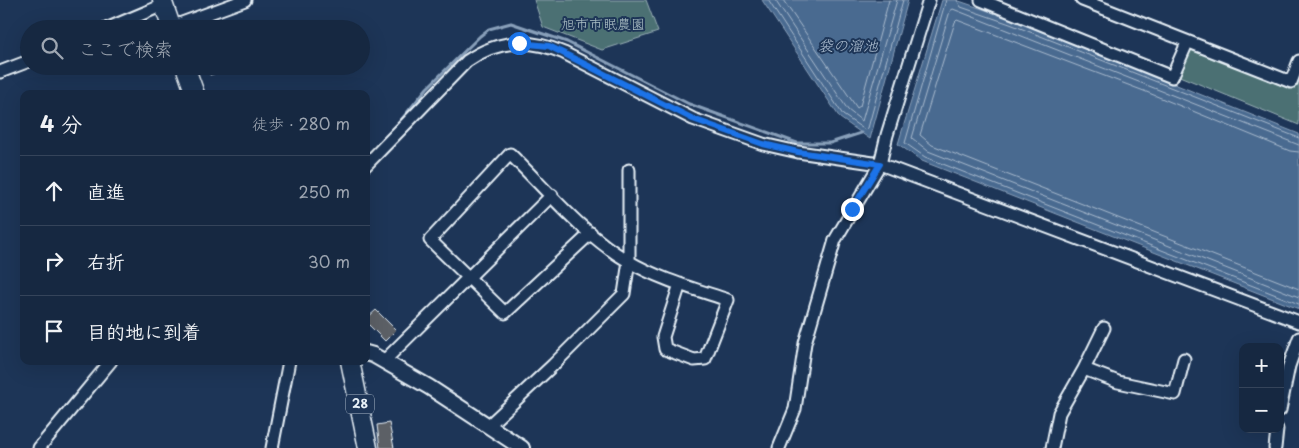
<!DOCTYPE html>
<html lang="ja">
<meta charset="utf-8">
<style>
body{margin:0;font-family:"Playpen Sans","Klee One",sans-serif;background:#1f3048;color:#f1f3f6}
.controls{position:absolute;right:15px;bottom:15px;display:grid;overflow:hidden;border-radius:10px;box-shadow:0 5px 20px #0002}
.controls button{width:45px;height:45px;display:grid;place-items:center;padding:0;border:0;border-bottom:1px solid #35445a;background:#162841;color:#f1f3f6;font:25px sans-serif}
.stop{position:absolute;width:15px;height:15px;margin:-11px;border:4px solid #1a73e8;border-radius:50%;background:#fff}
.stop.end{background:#1a73e8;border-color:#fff;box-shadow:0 1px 5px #0008}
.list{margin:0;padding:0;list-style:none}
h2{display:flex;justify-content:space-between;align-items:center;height:65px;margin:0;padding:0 20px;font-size:21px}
h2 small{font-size:16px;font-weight:400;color:#9ea6b1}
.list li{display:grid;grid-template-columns:32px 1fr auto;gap:15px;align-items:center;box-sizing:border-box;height:70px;padding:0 20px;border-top:1px solid #35445a}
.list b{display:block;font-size:19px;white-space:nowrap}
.list em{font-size:16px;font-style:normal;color:#9ea6b1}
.icon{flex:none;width:28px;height:28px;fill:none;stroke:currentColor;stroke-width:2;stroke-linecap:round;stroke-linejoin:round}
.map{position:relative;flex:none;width:1299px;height:448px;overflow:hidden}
.search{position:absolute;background:#162841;box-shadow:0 5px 20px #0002;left:20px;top:20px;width:350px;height:55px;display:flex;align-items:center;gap:12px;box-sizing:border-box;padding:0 18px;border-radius:28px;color:#9ea6b1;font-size:19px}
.panel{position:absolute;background:#162841;box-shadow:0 5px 20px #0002;left:20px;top:90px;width:350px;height:275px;border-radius:10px}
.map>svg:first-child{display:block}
.green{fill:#4b7073;stroke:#9ab0b6}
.water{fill:#4a6a90;stroke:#89a0ba}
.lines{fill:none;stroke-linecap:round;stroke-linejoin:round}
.shore{stroke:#a9bbce;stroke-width:1}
.stream{stroke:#89a0ba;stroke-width:3}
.building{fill:#5b6066;stroke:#e8f1f8}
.minor-casing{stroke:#e8f1f8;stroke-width:15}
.tertiary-casing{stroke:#e8f1f8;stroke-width:18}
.primary-casing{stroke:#e8f1f8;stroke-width:21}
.minor{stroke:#1d3557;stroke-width:11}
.tertiary{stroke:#1d3557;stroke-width:14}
.primary{stroke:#1d3557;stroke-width:18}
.route{stroke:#1a73e8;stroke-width:6}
.labels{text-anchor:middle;stroke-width:4;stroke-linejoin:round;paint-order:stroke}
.shield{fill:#1d3557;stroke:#abb9c8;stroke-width:1}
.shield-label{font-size:12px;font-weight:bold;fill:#e8f1f8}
.park-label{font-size:14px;fill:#b1c4c9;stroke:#1d3557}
.water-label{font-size:15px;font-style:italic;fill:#b1c2d4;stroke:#1d3557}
</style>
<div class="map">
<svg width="1299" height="448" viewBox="0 0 1299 448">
<rect width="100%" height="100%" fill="#1d3557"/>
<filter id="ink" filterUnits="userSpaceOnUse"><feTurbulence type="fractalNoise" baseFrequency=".02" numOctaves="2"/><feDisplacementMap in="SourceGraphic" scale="10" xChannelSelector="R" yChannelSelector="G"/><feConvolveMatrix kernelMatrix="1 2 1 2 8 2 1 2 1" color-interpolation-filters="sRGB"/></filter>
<g filter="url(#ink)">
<path class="green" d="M534 0H646L658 32 602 50 543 27Z
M1189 48 1292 87 1299 77V125L1177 75Z"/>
<path class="water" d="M762 0H908L870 139 840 118Z
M942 0H956L1012 19 1299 134V309L922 161 898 144Z"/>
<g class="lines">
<path class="shore" d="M768 0 843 115 865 130 868 128 903 0
M775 0 848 110 862 121 897 0
M783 0 857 108 860 106 889 0
M946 0 905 143 925 157 1299 304
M957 0 961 7 1010 24 1299 138
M1299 145 953 9 950 11 912 138 928 151 1299 297
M1299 152 1290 151 1144 91 957 20 955 22 920 135 932 145 1299 289"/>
<path class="stream" d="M397 125 427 88 480 36 489 29 511 23 567 42 689 104 797 143H830L861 133"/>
</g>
<path class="building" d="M207 66H232V68L210 75Z
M376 310 396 330 385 341 366 322V319Z
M389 423 394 448H380L377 425Z"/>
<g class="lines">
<defs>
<path id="minor" d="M981 0 1172 77 1187 43
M1082 0 1291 82 1299 61
M171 27 245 0
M106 29 163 5
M0 72 29 61
M366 165 467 61C497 40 530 38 564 53L693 119 763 144 798 152 880 164 1299 322
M591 233 505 313 430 240 510 154C547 190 583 235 628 261 658 279 695 289 728 300L705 359 694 360 665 349 663 337 680 284
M1104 328 1084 369 1118 382 1175 394 1184 359
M384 361 552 195
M1280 410 1289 366 1299 338
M488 426 553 365 624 294 629 261V170
M39 448 111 361
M272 448 289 361
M779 448 795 409 805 343 835 240 880 164 887 135 929 0
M1052 448 1059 413 1084 369
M1275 448 1277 429"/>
<path id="tertiary" d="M366 353 373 355 429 387 522 448"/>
<path id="primary" d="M162 0 172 29
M185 66 195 94
M350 361 368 448"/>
</defs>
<use href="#minor" class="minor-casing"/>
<use href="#tertiary" class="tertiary-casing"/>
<use href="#primary" class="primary-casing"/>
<use href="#minor" class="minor"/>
<use href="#tertiary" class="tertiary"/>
<use href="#primary" class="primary"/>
</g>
</g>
<g class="lines" filter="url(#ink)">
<path class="route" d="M519 43 549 46 693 119 763 144 798 152 880 164 852 209"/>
</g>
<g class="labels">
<rect class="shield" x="346" y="394.5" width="28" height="19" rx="4"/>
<g class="shield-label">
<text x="360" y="408">28</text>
</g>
<g class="park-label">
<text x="603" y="29">旭市市眠農園</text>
</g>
<g class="water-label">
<text x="848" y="51">袋の溜池</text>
</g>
</g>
</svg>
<div class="controls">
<button>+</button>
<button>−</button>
</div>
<div class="stop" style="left:519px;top:43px"></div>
<div class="stop end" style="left:852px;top:209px"></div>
<div class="search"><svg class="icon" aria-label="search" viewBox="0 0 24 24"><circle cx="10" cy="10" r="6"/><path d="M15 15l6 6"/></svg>ここで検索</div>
<section class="panel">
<h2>4 分<small>徒歩 · 280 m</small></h2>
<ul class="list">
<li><svg class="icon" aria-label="ahead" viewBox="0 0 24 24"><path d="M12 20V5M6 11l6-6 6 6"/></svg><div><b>直進</b></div><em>250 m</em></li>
<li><svg class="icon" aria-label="right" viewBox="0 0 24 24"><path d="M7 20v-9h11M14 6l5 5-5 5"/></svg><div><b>右折</b></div><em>30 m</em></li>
<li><svg class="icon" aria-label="arrive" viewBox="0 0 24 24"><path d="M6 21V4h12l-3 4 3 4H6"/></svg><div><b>目的地に到着</b></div></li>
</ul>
</section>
</div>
